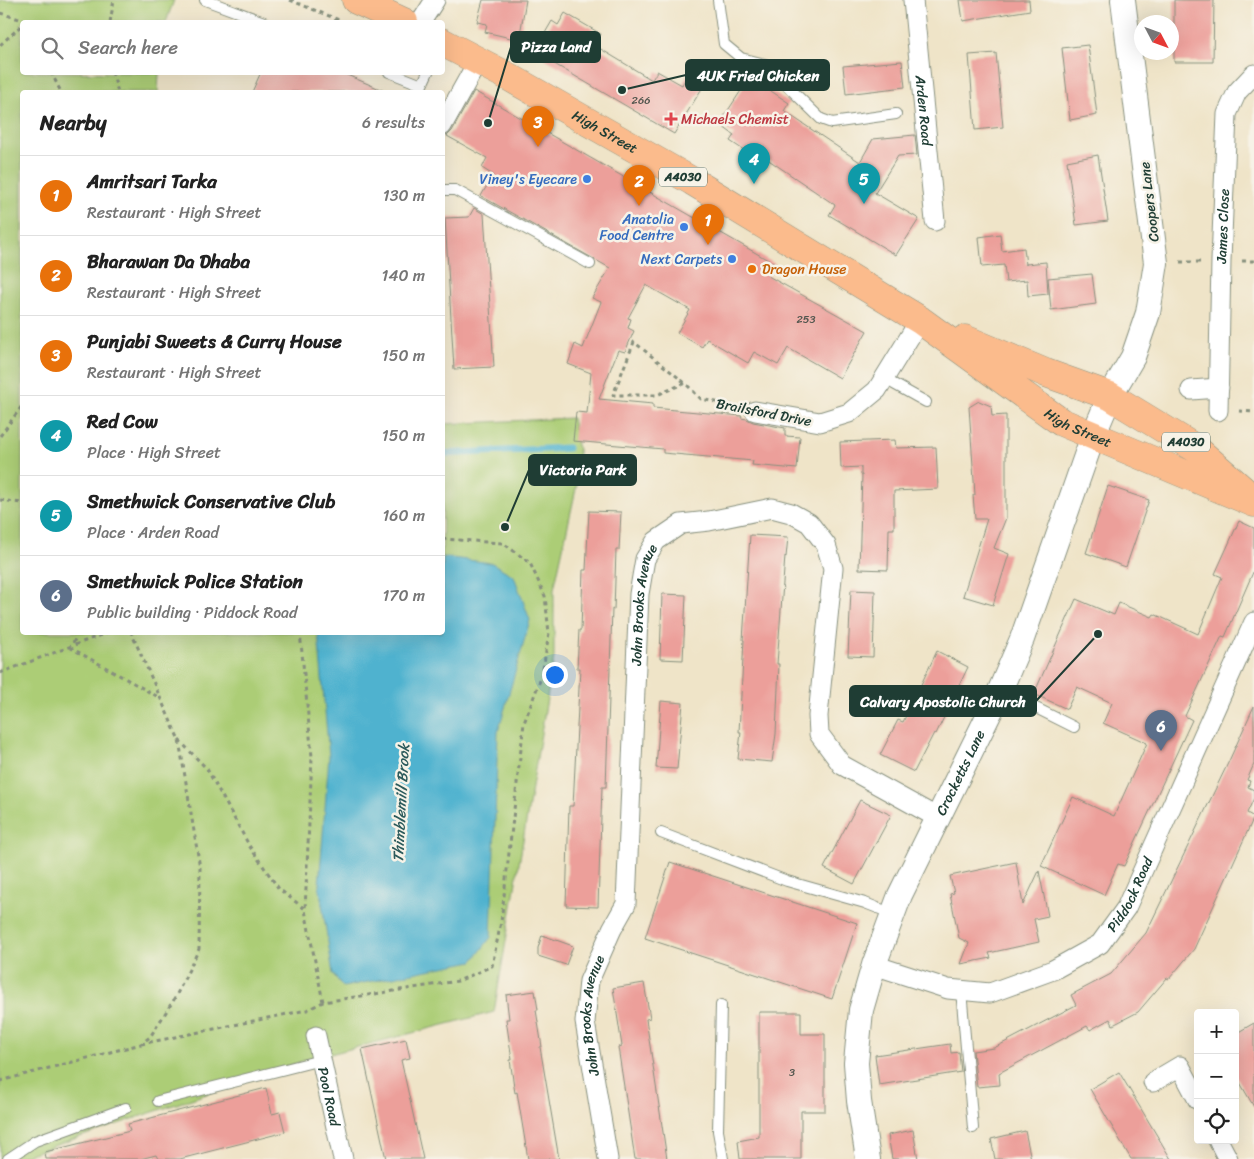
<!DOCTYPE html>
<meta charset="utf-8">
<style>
body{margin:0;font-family:Sriracha,sans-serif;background:#f6f6f6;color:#222}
.controls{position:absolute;right:15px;bottom:15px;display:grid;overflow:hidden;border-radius:5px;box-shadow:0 5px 20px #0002}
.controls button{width:45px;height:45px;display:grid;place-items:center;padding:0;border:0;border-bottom:1px solid #e0e0e0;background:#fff;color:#222;font:25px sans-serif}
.compass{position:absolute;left:1134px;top:15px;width:45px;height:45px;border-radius:50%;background:#fff;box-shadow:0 5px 20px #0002;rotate:131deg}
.you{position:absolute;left:554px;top:674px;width:18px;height:18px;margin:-12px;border:4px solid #fff;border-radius:50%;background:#1a73e8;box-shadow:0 0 0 8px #1a73e833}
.badge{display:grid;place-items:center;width:32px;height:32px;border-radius:50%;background:#ea580c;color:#fff;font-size:16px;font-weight:700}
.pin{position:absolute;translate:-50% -41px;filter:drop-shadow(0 1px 2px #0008)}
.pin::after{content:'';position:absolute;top:26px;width:18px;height:15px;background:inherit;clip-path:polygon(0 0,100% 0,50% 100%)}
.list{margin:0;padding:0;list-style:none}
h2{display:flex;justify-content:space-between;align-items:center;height:65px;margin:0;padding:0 20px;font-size:21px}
h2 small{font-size:16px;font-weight:400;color:#767676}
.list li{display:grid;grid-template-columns:32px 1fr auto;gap:15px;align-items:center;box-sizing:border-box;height:80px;padding:0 20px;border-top:1px solid #e0e0e0}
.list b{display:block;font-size:19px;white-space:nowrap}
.list p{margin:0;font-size:16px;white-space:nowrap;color:#767676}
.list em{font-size:16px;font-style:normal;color:#767676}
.icon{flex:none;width:28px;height:28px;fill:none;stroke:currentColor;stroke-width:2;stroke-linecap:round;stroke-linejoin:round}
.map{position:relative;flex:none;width:1254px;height:1159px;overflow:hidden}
.search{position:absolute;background:#fff;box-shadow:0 5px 20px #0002;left:20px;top:20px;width:425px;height:55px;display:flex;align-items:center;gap:12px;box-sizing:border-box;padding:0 18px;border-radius:5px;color:#767676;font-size:19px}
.panel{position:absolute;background:#fff;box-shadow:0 5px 20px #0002;left:20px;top:90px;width:425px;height:545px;border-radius:5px}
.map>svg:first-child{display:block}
.green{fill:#accd76;stroke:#668555}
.water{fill:#50b2cf;stroke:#387882}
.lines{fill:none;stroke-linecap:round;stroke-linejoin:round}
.stream{stroke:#50b2cf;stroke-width:7}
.building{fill:#ec9f9a}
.service-casing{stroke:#87907e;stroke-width:12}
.minor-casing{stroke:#87907e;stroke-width:21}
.tertiary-casing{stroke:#87907e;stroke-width:26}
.primary-casing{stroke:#87907e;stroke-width:29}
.path{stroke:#87907e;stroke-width:3;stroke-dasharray:4 4;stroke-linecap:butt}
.service{stroke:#fff;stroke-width:10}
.minor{stroke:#fff;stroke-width:19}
.tertiary{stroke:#fff;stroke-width:24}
.primary{stroke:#fbbb8c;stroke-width:28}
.health-dot{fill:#e0444e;stroke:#f7f3e8;stroke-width:2}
.shop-dot{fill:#3f7fe0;stroke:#f7f3e8;stroke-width:2}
.food-dot{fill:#e8710a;stroke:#f7f3e8;stroke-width:2}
.labels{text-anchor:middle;stroke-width:5;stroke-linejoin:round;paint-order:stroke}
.number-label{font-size:11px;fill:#52564e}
.shield{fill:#f7f3e8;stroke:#60746a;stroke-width:1}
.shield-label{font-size:12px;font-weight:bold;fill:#1f3d34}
.street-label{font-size:14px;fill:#1f3d34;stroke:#f7f3e8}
.health-label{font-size:14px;fill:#be3a42;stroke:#f7f3e8;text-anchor:start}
.shop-label{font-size:14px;fill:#366cbe;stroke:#f7f3e8;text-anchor:end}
.food-label{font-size:14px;fill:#c56008;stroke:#f7f3e8;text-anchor:start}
.water-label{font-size:15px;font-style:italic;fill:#2b5a5b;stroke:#f7f3e8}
.leader{fill:none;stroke:#1f3d34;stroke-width:2}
.callout-dot{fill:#1f3d34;stroke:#f7f3e8;stroke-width:2}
.callout{fill:#1f3d34;stroke:#1f3d34;stroke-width:2}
.callout-label{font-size:15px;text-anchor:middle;font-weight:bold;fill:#fff}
</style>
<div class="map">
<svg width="1254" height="1159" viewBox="0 0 1254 1159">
<rect width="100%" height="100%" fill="#f7f3e8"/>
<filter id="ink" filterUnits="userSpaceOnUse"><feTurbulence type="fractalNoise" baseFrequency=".02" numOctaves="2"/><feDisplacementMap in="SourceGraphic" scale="10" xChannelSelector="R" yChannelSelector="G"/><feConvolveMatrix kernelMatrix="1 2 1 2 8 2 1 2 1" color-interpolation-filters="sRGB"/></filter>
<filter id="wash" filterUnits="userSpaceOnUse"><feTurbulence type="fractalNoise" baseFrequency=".0096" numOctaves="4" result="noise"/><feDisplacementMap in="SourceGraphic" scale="20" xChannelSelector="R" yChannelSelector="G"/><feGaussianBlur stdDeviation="1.12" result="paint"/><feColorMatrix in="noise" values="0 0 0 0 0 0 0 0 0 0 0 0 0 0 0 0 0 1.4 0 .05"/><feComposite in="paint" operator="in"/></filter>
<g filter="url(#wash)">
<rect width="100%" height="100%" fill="#efe4c8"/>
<path class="green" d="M0 0H174L166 22H22V72L159 73 158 92H22V632H442L443 424 572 418 581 466 554 589V657L494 1012 303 1061 15 1159H0Z"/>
<path class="water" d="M443 557 492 563 514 576 530 620 498 732 491 937 473 961 343 987 333 974 319 885 329 756 318 633 442 632Z"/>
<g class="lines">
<path class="stream" d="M442 454 568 448"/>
</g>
<g id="blocks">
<path class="building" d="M483 0H526L519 40 485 32 487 24 477 22Z
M960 0H1029L1030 10 963 21Z
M1174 0H1214L1213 62H1174Z
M565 13 601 34 594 45 652 80 657 71 682 85 692 66 712 72 674 134 534 52 552 21 558 25Z
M1088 45 1097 115 1070 120 1062 48Z
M996 53 1003 127 975 130 969 55Z
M902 61 905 87 846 94 843 66Z
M261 72H340L387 92H252Z
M750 77 789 103 784 111 860 162 873 139 915 135 917 155 898 156 875 193 919 219 896 255 829 215 835 205 751 148 748 153 730 141 734 135 719 124Z
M474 91 775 264 768 276 867 331 840 378 788 348 778 365 754 352 748 363 707 339 702 347 677 333 690 310 646 285 628 318 631 319 628 328 634 331 625 352 618 350 599 399 653 404V408L742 416 741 418 747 419 753 422 785 428V436L800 437 797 469 752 465 753 461 663 453V449L573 441 576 412 587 413 591 373 568 364 575 344 583 348 601 302 592 298 610 268 481 196 493 175 482 168 487 158 447 136 452 131Z
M1098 155 1108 221 1076 225 1067 161Z
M474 208 484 214 494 367 454 369 445 218 469 217Z
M1000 234 1002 251 1024 248 1026 265V264L1046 262 1048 294 1028 296 1027 280 1006 282 1004 265 982 267 979 237Z
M1092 274 1096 304 1051 310 1048 278Z
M979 401 991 406 992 416 1006 415V518L994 548 1009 554 993 605 963 596 987 519H975L973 495H975L969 407Z
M895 440 896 448 936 447 938 489 894 491V529H889L888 570 859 569 862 475H861V467L841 468 840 442Z
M1108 486 1149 500 1126 567 1086 553Z
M589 511 621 512 619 550H616L614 610 612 609 606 787H602L598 907 566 906 569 806H573L580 668H577L579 630H581L583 570H586Z
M1239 521 1254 528V570L1225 637 1222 636 1185 716 1192 720 1124 866 1118 864 1104 895 1041 866 1073 797 1114 816 1147 743 1103 723 1112 703 1077 687 1067 709 1034 694 1076 599 1114 615 1119 603 1152 617 1154 614 1198 634 1222 577 1215 574Z
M750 535 788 537 786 557 785 556 777 664H779L776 734 772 762 738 759 741 732H739L744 640H743Z
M851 590 875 591 873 657 848 656Z
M662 594 686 595 683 660 660 659Z
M937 651 968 667 936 734 934 733 914 772 880 755 898 720 903 722Z
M661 701 683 703 677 769 656 768Z
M1254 706V764L1247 780 1250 781 1248 787 1254 790V798L1247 813 1254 817 1194 949 1169 979 1167 978 1138 1012 1113 1025 1110 1019 1090 1030 1087 1026 999 1073 1000 1085 977 1087 973 1051 994 1048 1076 1005 1071 995 1111 974 1146 933 1229 761Z
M860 800 891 815 854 884 824 868Z
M670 862 857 923 832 999 645 938Z
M1016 862 1023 905 1039 871 1048 916 1034 919 1039 942 989 953 991 958 961 964 969 943 959 938 950 894 954 893 950 876Z
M542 935 573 946 566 965 538 956V948Z
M644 983 650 1018 646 1019 667 1159H635L618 1047 622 1046 613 988Z
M535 991 538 1010H536L542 1047H540L559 1159H528L517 1092 515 1093 510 1060H512L506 1019H509L506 995Z
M759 1012H801V1034H825V1111H801V1159H740L738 1141 759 1137Z
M1254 1023V1107L1235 1074V1034Z
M406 1039 410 1058 401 1060 423 1159H386L362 1049Z
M950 1044 951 1053 959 1052 961 1072 879 1085 875 1055Z
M1119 1072 1171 1159H1131L1090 1089Z
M266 1088 272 1114 280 1112 285 1132 180 1159H158L156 1155 140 1159H46L45 1152 130 1131 128 1124Z
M913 1130 918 1159H892L888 1135Z
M1025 1131 1031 1159H995L991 1139Z"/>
</g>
</g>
<g filter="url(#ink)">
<use href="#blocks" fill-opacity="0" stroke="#87907e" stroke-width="1"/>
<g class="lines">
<defs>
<path id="service" d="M205 0 264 22
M718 0 724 44 741 58 765 64 821 119 832 123 896 114
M389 72 422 85 428 72
M442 190H455L590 264
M883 378 926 402
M1000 690 1074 727
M661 833 787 881 865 903 893 914
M961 990 973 1128
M721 1005 718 1131 723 1159
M158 1101 321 1060
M8 1159 35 1141 126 1108"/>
<g id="minor">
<path id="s1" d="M913 0 935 221"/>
<path d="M421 22 435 0"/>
<path d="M442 126 478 61"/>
<path d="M1191 390 1219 388"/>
<path d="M755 411 820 422 849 413 877 390 920 320"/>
<path id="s2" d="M1218 411 1221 261 1227 114 1237 92 1254 74"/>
<path id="s3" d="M874 965 948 989 990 993 1053 970 1100 944 1126 908 1254 622"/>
<path id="s4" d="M316 1036 343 1159"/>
<path d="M1153 1082 1180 1066 1198 1100"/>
<path d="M1218 1140 1228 1159"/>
<path id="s5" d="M608 1159 585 1022 589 981 612 929 626 904 639 594 645 559 656 541 681 524 709 521 772 508 791 513 809 523 826 545 833 568 818 716 819 734 842 765 938 818"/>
</g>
<g id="tertiary">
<path id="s6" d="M868 1159 859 1101 856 1063 861 1010 874 965 900 895 995 702 1022 639 1093 436 1110 396 1133 357 1148 313 1156 263 1123 0"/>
</g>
<g id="primary">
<path d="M356 0 404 22"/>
<path id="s7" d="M442 42 509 77 692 181 920 320 1061 422 1254 503"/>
<path d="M965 339 1046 373 1110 396 1195 448 1243 490"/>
</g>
</defs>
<use href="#service" class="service-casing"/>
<use href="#minor" class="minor-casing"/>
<use href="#tertiary" class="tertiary-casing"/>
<use href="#primary" class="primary-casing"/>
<path class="path" d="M290 0 339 20
M0 13 29 22
M110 22 114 0
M0 45 22 25
M51 72 61 92
M112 72 118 92
M1242 261H1254
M1180 262H1201
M685 383 657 395H613L634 342 685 383 701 399 735 406
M1239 411 1254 412
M0 436 22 406
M0 500 22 503
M78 632 71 648 160 698
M300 632 312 757 305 910 323 1002
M0 673 109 632
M179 740 207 769 250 847 279 889 305 909
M141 1044 307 1010 323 1002 458 981 492 966 501 922 524 723 542 675 549 633 545 596 530 563 503 543 442 539
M0 1081 141 1044 150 1037 175 998 199 949 200 868 179 740 131 632"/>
<use href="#service" class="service"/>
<use href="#minor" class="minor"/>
<use href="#tertiary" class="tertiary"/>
<use href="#primary" class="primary"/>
</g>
</g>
<path class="health-dot" d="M668.5 111.5h5v5h5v5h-5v5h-5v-5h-5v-5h5z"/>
<g class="shop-dot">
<circle cx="587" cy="179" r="5"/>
<circle cx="684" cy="227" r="5"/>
<circle cx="732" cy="259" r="5"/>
</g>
<circle class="food-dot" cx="752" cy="269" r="5"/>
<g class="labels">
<g class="number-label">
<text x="641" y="104">266</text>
<text x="806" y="323">253</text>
<text x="792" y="1076">3</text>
</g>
<g class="shield">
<rect x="659" y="167.5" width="48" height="19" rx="4"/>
<rect x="1162" y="432.5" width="48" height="19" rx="4"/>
</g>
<g class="shield-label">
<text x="683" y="181">A4030</text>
<text x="1186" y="446">A4030</text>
</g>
<g class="street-label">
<text dy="5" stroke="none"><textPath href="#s1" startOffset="111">Arden Road</textPath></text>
<text dy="5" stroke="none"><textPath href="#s7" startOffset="186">High Street</textPath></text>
<text transform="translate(1149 202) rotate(-97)" y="5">Coopers Lane</text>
<text dy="5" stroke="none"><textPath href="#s2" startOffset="185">James Close</textPath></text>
<text transform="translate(764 412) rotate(11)" y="5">Brailsford Drive</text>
<text dy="5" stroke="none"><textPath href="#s7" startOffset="745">High Street</textPath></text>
<text dy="5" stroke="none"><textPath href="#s5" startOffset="566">John Brooks Avenue</textPath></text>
<text dy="5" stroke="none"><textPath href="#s6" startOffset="408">Crocketts Lane</textPath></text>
<text dy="5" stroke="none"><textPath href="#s3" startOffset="299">Piddock Road</textPath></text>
<text dy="5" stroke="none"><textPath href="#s5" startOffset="146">John Brooks Avenue</textPath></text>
<text dy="5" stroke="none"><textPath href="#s4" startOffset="62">Pool Road</textPath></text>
</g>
<g class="health-label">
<text x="681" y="124">Michaels Chemist</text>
</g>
<g class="shop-label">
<text x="577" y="184">Viney's Eyecare</text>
<text x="674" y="224">Anatolia<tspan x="674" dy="16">Food Centre</tspan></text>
<text x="722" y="264">Next Carpets</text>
</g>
<g class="food-label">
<text x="762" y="274">Dragon House</text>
</g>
<g class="water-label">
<text transform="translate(401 803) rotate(-87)" y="5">Thimblemill Brook</text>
</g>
</g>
<path class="leader" d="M488 123L511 47M622 90L686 75M505 527L529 470M1098 634L1036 701"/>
<g class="callout-dot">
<circle cx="488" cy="123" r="5"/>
<circle cx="622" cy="90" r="5"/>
<circle cx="505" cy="527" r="5"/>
<circle cx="1098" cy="634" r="5"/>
</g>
<g class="callout">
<rect x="511" y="32" width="89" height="30" rx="5"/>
<rect x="686" y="60" width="143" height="30" rx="5"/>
<rect x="529" y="455" width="107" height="30" rx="5"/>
<rect x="850" y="686" width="186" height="30" rx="5"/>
</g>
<g class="callout-label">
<text x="556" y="52">Pizza Land</text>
<text x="758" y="81">4UK Fried Chicken</text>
<text x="583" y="475">Victoria Park</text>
<text x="943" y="707">Calvary Apostolic Church</text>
</g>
</svg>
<div class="controls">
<button>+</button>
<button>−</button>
<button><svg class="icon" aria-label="locate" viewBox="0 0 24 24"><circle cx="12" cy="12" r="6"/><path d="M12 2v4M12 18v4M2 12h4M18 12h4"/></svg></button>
</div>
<svg class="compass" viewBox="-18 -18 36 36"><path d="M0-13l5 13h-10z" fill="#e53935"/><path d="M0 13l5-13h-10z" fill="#767676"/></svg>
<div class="you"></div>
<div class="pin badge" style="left:708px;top:245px;background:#e8710a">1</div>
<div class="pin badge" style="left:639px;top:206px;background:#e8710a">2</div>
<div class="pin badge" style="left:538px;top:147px;background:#e8710a">3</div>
<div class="pin badge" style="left:754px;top:184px;background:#0f9aa8">4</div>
<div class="pin badge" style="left:864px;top:204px;background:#0f9aa8">5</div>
<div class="pin badge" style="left:1161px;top:751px;background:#5c6f8a">6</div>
<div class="search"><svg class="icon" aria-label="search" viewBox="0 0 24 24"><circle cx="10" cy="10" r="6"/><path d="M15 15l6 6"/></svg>Search here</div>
<section class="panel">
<h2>Nearby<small>6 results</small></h2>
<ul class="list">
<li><span class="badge" style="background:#e8710a">1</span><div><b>Amritsari Tarka</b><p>Restaurant · High Street</p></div><em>130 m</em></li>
<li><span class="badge" style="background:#e8710a">2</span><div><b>Bharawan Da Dhaba</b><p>Restaurant · High Street</p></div><em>140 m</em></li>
<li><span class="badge" style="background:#e8710a">3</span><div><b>Punjabi Sweets &amp; Curry House</b><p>Restaurant · High Street</p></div><em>150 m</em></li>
<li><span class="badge" style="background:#0f9aa8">4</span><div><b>Red Cow</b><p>Place · High Street</p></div><em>150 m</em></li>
<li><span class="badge" style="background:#0f9aa8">5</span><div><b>Smethwick Conservative Club</b><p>Place · Arden Road</p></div><em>160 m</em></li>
<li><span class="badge" style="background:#5c6f8a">6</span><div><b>Smethwick Police Station</b><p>Public building · Piddock Road</p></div><em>170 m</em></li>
</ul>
</section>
</div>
